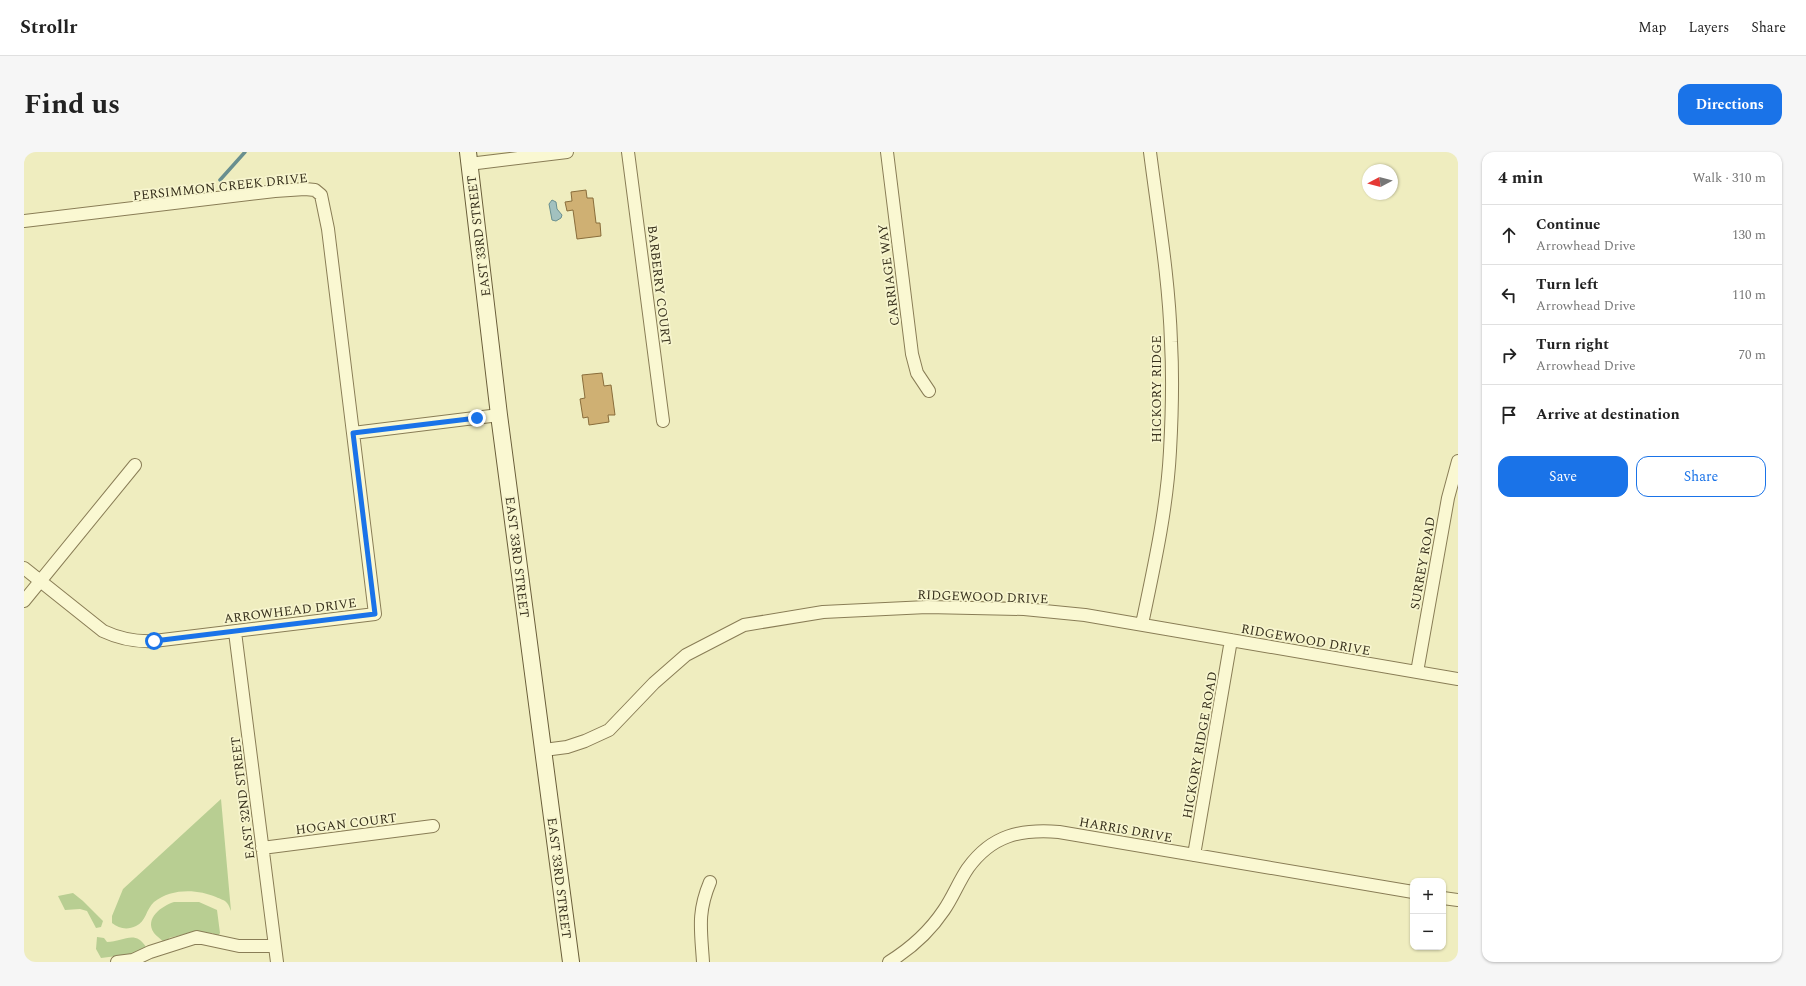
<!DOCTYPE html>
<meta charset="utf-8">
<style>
body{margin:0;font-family:Spectral,serif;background:#f6f6f6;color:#222}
.controls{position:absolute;right:12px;bottom:12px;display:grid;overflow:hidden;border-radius:8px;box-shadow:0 1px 3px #0004}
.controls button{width:36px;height:36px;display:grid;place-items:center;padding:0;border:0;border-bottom:1px solid #e0e0e0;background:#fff;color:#222;font:20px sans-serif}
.compass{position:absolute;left:1338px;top:12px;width:36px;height:36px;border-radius:50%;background:#fff;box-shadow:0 1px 3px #0004;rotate:263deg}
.stop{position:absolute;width:12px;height:12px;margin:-9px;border:3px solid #1a73e8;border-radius:50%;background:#fff}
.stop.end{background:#1a73e8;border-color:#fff;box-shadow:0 1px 4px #0008}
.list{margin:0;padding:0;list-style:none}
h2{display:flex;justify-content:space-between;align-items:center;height:52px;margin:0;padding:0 16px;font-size:17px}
h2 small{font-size:13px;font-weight:400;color:#767676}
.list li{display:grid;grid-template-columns:26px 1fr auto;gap:12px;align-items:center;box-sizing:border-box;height:60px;padding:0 16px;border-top:1px solid #e0e0e0}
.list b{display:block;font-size:15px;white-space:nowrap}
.list p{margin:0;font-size:13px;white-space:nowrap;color:#767676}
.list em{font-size:13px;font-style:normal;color:#767676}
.actions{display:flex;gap:8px;padding:12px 16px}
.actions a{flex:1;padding:9px 0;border:1px solid #1a73e8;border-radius:12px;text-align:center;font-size:14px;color:#1a73e8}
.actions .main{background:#1a73e8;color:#fff}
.icon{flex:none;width:22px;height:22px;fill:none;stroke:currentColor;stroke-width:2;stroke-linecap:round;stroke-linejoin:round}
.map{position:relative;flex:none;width:1434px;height:810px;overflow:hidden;border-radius:12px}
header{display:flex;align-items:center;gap:24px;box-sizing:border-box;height:56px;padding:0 20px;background:#fff;border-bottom:1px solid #e0e0e0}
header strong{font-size:19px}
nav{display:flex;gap:22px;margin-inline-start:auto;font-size:14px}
.intro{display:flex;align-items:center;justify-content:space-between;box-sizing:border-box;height:96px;padding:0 24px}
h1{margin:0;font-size:28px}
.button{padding:10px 18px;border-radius:12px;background:#1a73e8;color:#fff;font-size:14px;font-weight:700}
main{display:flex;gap:24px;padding:0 24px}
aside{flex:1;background:#fff;border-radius:12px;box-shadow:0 1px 3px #0004}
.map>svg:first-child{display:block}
.green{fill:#b8ce92}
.water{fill:#a2c1bf;stroke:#698f8f}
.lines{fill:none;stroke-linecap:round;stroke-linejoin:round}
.stream{stroke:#698f8f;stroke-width:3.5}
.building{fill:#cfb073;stroke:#896d3b}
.street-casing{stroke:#897d56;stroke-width:14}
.secondary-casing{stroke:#6a5e3a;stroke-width:18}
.street{stroke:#faf8d2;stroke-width:12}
.secondary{stroke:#faf8d2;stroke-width:16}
.route{stroke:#1a73e8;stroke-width:5}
.labels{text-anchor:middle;stroke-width:3.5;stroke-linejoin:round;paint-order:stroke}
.street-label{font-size:13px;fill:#37301c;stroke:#f7f5ce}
</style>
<header>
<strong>Strollr</strong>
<nav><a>Map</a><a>Layers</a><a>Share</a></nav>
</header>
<div class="intro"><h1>Find us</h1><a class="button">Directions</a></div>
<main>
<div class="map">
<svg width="1434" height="810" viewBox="0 0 1434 810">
<rect width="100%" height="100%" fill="#efedbf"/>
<path class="green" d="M197 647 207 759C206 757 205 753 203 751 201 748 196 747 192 745 174 737 147 736 130 750 122 757 122 770 112 774 104 778 95 777 88 771V764L99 737Z
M49 741 59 749 79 769 77 775 72 776 63 759 56 757 41 758 34 744Z
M150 750H175L193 758 196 781 191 789 189 781H165L145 786 144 794C140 789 133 785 130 781 120 766 138 754 150 750Z
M73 785 80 786 83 790C99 790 111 777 122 795L109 802 77 806 72 797Z"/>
<path class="water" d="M528 48 532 50 533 57 538 63 537 66 532 69 528 68 525 52Z"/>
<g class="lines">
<path class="stream" d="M196 28 221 0"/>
</g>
<path class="building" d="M562 38 563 46H569L572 71H576L577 84 553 87 549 58 543 59 541 50 548 49 547 40Z
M578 221 580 234 587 233 591 263H584L585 270 565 273 564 265 559 266 556 247 561 246 558 223Z"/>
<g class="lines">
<defs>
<path id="street" d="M604 0 639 269
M863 0 888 202 893 221 905 239
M445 12 543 0
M0 69 251 39 281 37 291 38 297 43 304 77 329 281
M0 416 79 479C96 487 111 490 130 489L351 462 329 281 475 263
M0 449 111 313
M1118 472C1130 415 1143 357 1146 299 1148 263 1149 226 1147 190 1145 126 1134 63 1126 0
M211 480 253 810
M1393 520 1424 346 1434 309
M520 598 543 595 561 589 585 578 630 531 662 503 720 473 799 460 903 455 1000 457 1061 463 1434 527
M238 696 409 674
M1170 703 1207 488
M1419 746 1434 748
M93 810 109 808 126 800 173 785 215 794H251
M679 810C677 778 673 761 686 730
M865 810C886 797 906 779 920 758 929 745 935 729 944 716 968 683 996 677 1035 680L1389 740"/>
<path id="secondary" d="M444 0 475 263 547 810"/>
</defs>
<use href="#street" class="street-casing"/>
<use href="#secondary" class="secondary-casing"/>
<use href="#street" class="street"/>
<use href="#secondary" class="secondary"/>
</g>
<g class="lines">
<path class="route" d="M130 489 351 462 329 281 453 266"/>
</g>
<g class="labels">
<g class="street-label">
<text transform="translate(196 34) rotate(-6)" y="5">PERSIMMON CREEK DRIVE</text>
<text transform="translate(454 84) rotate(-97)" y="5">EAST 33RD STREET</text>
<text transform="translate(864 123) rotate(-97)" y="5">CARRIAGE WAY</text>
<text transform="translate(636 133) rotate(83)" y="5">BARBERRY COURT</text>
<text transform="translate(1132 237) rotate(-90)" y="5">HICKORY RIDGE</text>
<text transform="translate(494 405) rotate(83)" y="5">EAST 33RD STREET</text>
<text transform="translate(1398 411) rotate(-80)" y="5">SURREY ROAD</text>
<text transform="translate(959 444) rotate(2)" y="5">RIDGEWOOD DRIVE</text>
<text transform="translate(266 458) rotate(-7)" y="5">ARROWHEAD DRIVE</text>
<text transform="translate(1282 487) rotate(10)" y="5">RIDGEWOOD DRIVE</text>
<text transform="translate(1175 593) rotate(-80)" y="5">HICKORY RIDGE ROAD</text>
<text transform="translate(218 646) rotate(-97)" y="5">EAST 32ND STREET</text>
<text transform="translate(322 671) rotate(-7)" y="5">HOGAN COURT</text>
<text transform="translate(1102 677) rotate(10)" y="5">HARRIS DRIVE</text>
<text transform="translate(536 726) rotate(83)" y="5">EAST 33RD STREET</text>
</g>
</g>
</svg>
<div class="controls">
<button>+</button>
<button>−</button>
</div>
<svg class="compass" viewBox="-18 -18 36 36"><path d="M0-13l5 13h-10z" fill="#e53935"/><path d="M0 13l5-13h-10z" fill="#767676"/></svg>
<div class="stop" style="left:130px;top:489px"></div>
<div class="stop end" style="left:453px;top:266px"></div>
</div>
<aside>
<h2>4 min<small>Walk · 310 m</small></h2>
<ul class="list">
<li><svg class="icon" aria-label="ahead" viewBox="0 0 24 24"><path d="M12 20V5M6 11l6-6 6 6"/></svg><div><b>Continue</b><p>Arrowhead Drive</p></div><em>130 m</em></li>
<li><svg class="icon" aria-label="left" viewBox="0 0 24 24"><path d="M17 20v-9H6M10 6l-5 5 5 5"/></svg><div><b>Turn left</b><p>Arrowhead Drive</p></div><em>110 m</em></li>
<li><svg class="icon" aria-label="right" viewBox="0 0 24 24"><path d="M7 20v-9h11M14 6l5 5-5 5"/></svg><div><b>Turn right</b><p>Arrowhead Drive</p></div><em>70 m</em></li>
<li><svg class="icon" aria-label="arrive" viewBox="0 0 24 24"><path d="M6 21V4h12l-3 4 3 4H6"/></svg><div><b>Arrive at destination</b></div></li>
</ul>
<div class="actions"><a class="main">Save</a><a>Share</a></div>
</aside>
</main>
